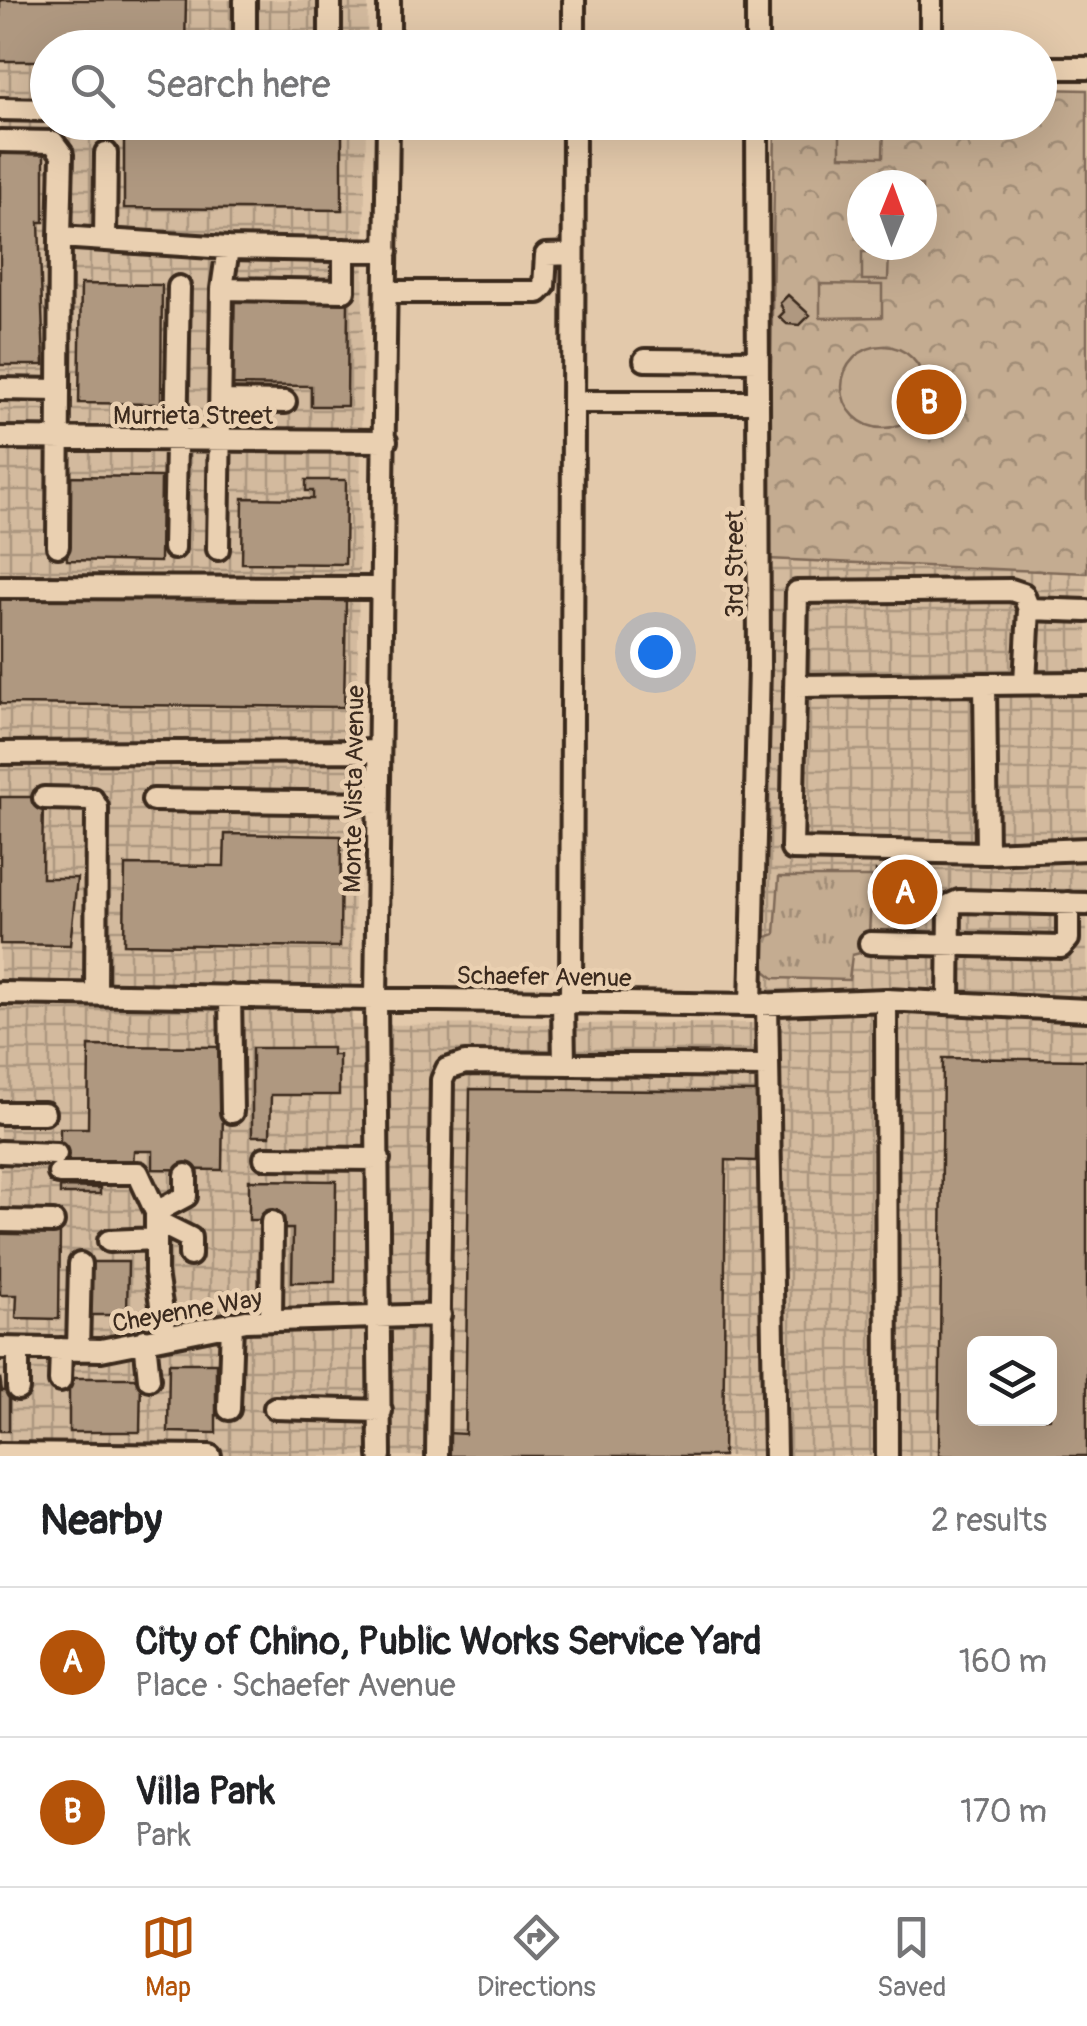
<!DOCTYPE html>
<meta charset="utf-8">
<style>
body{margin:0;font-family:Pangolin,sans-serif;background:#f2f2f2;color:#202124}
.controls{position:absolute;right:30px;bottom:30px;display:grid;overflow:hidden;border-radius:15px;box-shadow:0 10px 40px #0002}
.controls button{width:90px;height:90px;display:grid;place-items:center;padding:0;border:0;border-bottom:2px solid #e0e0e0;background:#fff;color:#202124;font:50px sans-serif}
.compass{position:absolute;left:847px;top:170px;width:90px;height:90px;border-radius:50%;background:#fff;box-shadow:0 10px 40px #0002;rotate:1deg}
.you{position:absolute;left:655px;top:652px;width:35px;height:35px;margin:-25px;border:8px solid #fff;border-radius:50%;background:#1a73e8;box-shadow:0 0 0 15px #1a73e833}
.badge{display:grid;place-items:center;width:65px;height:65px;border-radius:50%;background:#b45309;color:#fff;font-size:32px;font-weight:700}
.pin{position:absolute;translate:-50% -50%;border:5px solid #fff;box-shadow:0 2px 10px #0006}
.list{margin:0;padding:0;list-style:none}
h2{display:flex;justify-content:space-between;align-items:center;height:130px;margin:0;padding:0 40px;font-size:42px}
h2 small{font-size:32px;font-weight:400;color:#757577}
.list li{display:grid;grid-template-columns:65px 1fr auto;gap:30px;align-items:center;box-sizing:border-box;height:150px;padding:0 40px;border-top:2px solid #e0e0e0}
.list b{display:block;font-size:38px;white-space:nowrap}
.list p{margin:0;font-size:32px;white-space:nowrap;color:#757577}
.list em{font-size:32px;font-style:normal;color:#757577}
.icon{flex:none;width:55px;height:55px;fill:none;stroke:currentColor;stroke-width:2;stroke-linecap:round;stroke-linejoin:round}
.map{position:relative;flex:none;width:1087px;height:1456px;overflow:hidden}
.search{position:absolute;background:#fff;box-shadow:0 10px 40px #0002;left:30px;right:30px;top:30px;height:110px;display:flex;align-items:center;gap:25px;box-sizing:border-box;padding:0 35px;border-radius:55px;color:#757577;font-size:38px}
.sheet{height:430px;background:#fff}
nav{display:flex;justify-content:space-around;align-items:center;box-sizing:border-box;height:140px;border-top:2px solid #e0e0e0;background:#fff;font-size:28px;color:#757577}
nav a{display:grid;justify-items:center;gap:5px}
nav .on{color:#b45309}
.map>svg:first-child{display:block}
.industrial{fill:url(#industrial-grid);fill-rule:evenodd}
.grass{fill:url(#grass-tufts);stroke:#806b58;stroke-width:2.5}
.park{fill:url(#park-crowns);stroke:#806b58;stroke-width:2.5;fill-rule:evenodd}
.pitch{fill:#c4ac91;stroke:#806b58;stroke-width:2.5}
.building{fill:#af9880;stroke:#3b2a1e;stroke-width:2.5;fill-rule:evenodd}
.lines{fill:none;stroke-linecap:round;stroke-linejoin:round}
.minor-casing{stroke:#3b2a1e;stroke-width:28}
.minor{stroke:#ead0b1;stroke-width:20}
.labels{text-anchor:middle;stroke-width:9;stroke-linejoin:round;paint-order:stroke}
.street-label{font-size:25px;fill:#3b2a1e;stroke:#ead0b1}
</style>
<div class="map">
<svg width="1087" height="1456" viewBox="0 0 1087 1456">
<defs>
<pattern id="industrial-grid" width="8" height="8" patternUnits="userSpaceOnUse" patternTransform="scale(2.5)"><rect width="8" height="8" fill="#d3ba9e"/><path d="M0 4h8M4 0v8" fill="none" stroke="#ac9780"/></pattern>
<pattern id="grass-tufts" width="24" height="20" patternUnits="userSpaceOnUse" patternTransform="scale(2.5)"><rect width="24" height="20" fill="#c4ac91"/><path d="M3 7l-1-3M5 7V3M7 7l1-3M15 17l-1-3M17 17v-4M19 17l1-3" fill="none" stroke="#a08c76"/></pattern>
<pattern id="park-crowns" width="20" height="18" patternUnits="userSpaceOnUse" patternTransform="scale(2.5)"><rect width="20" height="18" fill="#c4ac91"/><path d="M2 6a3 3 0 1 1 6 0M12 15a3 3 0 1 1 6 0" fill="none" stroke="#a08c76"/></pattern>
</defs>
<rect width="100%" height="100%" fill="#e3c9ab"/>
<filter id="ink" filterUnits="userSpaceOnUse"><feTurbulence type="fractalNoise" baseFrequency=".01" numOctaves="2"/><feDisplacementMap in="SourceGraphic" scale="20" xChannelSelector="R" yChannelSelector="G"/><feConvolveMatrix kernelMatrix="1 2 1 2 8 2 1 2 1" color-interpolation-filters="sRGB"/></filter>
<g filter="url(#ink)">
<path class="industrial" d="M0 0H368L367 47 48 48V122L366 123 352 1025 756 1023 768 559 1087 573V1456H0ZM974 1344H1050V1418H974Z"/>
<path class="grass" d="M779 877H872L868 951 852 955 849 980 774 978 765 971 764 938 775 934Z"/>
<path class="park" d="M1040 89 1087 90V573L768 559 775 123 1040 122ZM862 185H922V245H862Z"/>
<path class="pitch" d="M840 123H884L883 157 840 156Z
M862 252H889L888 280H862Z
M820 284 882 285V317L820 318Z
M842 387a41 41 0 1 1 82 0a41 41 0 1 1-82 0Z"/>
<path class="building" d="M0 0H186L185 48H48V61H0Z
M124 124 342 126V210L124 208Z
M0 153H44V222H39L44 365H0Z
M81 284 162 285 161 404 79 403Z
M788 295 810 315 800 325 787 324 779 317 784 312 780 303Z
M232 300H348L347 406H311V386L232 385Z
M64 476 161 477 160 562 67 560Z
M306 480H346L345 564 242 563 243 498 313 499V491H306Z
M0 598 346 601 344 707 0 704Z
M0 797H43L42 878H77L70 945 0 944Z
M225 834 341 836 340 947 124 944 125 865 224 866Z
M876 871 934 872 933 913 876 912Z
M89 1046 224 1047 222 1170 153 1169V1151H134L133 1166 60 1165V1128H88Z
M252 1048H332V1055H339V1095H271L270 1136H252Z
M943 1058 1087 1060V1456H939ZM974 1344H1050V1418H974Z
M470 1089 757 1092 756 1161 726 1160 723 1456H447L448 1433 465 1434Z
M249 1180 336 1181 335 1282H292L293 1229H283V1220H249Z
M60 1187 100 1188V1194H60Z
M0 1230 60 1231 59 1319 16 1318 17 1295H0Z
M85 1262H128L127 1315H85Z
M169 1363H216V1433L168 1432Z
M0 1377 2 1391H9V1431H0Z
M69 1378H141L140 1432H69Z"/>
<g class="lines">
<defs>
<path id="minor" d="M245 48V0
M330 48V0
M389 48V0
M574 48V0
M757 48V0
M931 48V0
M1040 68H1087
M0 109 48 110
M0 141 53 142 62 154 60 237
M105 240 106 153
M222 289 344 291V250
M387 292H538L544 286 546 255 573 254
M645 360 758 361
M0 389 59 390
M221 401 285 402
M586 402H758
M0 438 386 441
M58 546 60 237 228 248 387 251
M174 548 179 287
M218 549 222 289 228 248
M0 587 380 588
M1025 682 1029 609 1087 611
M1087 683 985 684 987 853 1087 849
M795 686 985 684
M0 753 379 751
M44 798 92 799 97 807 96 994
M153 800 378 803
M987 853 792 849 797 592 1011 590 1023 594 1029 609
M870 943 1061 947 1068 939V903
M0 993 751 1005 886 1000 1087 1010
M230 996 232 1112
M886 1000 887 1456
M563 1001 564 1064
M571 1001 574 122
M949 1003 950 905 959 901 1087 904
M767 1004 775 1456
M751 1005 759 667 757 122
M0 1113H44
M0 1152 56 1154
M265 1158 379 1159
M59 1173H138L156 1212V1273L166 1336
M156 1212 186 1196V1175
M0 1221 53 1222
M156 1221 190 1238V1255
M109 1241 156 1239
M271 1320 272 1222
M145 1340 149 1379
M0 1348 101 1350 246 1321 440 1315
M78 1350 80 1264
M60 1381 61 1349
M18 1389V1349
M275 1408 381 1411
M229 1409 232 1323
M0 1454 210 1456
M380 1456 376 999 388 122
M437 1456 442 1080 447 1069 465 1063 768 1066"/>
</defs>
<use href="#minor" class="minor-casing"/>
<use href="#minor" class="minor"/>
</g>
</g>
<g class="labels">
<g class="street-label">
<text x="193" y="424">Murrieta Street</text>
<text transform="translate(734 564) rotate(-90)" y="9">3rd Street</text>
<text transform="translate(353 789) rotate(-89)" y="9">Monte Vista Avenue</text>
<text transform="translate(544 976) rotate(1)" y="9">Schaefer Avenue</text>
<text transform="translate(187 1310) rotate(-10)" y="9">Cheyenne Way</text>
</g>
</g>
</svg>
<div class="controls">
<button><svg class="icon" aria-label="layers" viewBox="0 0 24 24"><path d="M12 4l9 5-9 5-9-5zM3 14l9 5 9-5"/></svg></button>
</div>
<svg class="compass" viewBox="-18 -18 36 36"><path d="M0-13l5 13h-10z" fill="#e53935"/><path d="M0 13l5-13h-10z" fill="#757577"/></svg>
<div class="you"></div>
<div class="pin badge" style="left:905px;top:892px">A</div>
<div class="pin badge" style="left:929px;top:402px">B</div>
<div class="search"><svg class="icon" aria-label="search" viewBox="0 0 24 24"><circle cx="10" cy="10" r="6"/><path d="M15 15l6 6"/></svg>Search here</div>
</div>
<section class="sheet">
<h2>Nearby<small>2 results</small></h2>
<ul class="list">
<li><span class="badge">A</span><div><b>City of Chino, Public Works Service Yard</b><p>Place · Schaefer Avenue</p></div><em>160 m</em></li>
<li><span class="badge">B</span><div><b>Villa Park</b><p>Park</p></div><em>170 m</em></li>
</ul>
</section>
<nav>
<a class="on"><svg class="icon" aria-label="map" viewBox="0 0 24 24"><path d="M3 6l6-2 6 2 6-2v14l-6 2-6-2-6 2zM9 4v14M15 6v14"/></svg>Map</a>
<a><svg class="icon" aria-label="directions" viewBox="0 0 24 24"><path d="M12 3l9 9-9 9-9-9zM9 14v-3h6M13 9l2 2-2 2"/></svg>Directions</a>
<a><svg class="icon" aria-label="saved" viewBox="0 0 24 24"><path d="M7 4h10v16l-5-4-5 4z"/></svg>Saved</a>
</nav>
